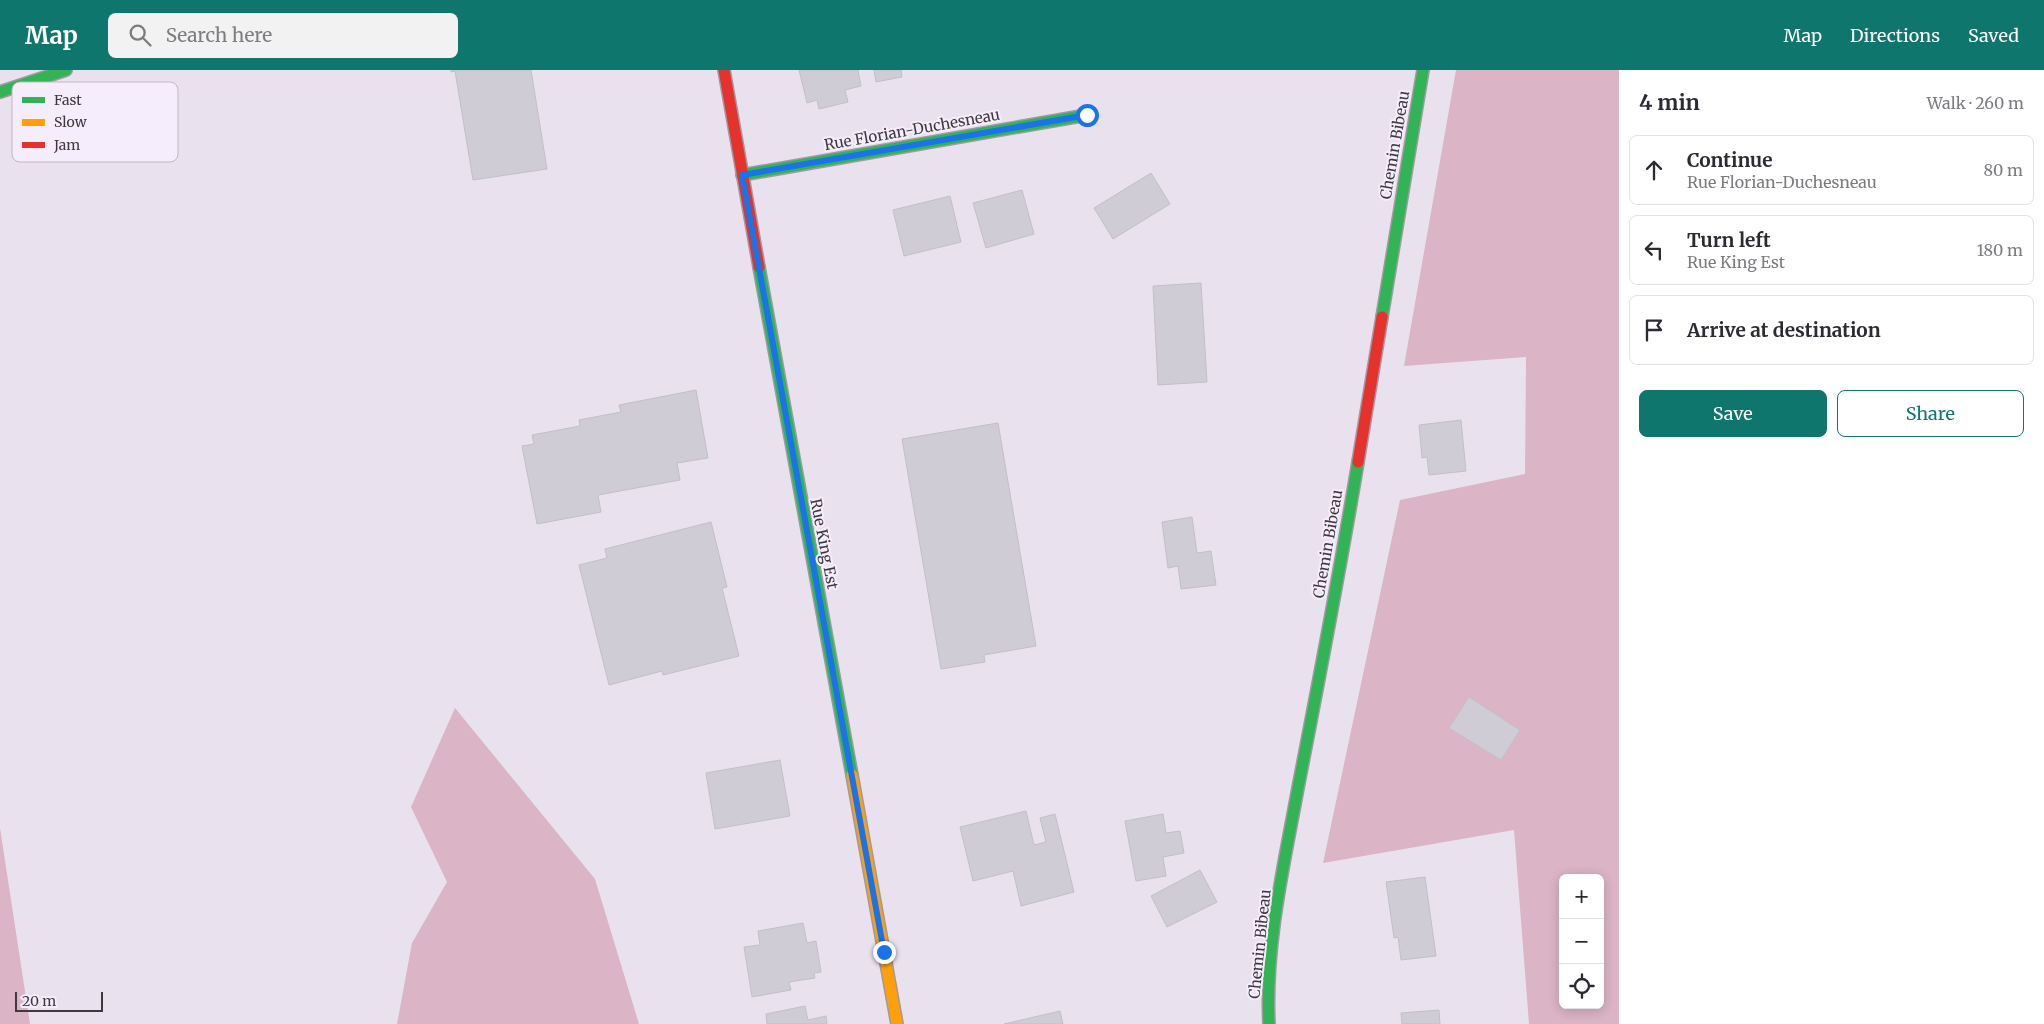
<!DOCTYPE html>
<meta charset="utf-8">
<style>
body{margin:0;font-family:Merriweather,serif;background:#f2f2f3;color:#2b2b33}
.controls{position:absolute;right:15px;bottom:15px;display:grid;overflow:hidden;border-radius:8px;box-shadow:0 2px 12px #0003}
.controls button{width:45px;height:45px;display:grid;place-items:center;padding:0;border:0;border-bottom:1px solid #e1e1e2;background:#fff;color:#2b2b33;font:25px sans-serif}
.scale{position:absolute;left:15px;bottom:12px;width:88px;box-sizing:border-box;padding-left:5px;border:2px solid #3e3941;border-top:0;font-size:14px;line-height:18px;white-space:nowrap;color:#3e3941;-webkit-text-stroke:4px #f6edfc;paint-order:stroke}
.stop{position:absolute;width:15px;height:15px;margin:-11px;border:4px solid #1a73e8;border-radius:50%;background:#fff}
.stop.end{background:#1a73e8;border-color:#fff;box-shadow:0 1px 5px #0008}
.list{margin:0;padding:0;list-style:none}
h2{display:flex;justify-content:space-between;align-items:center;height:65px;margin:0;padding:0 20px;font-size:21px}
h2 small{font-size:16px;font-weight:400;color:#7c7c81}
.list li{display:grid;grid-template-columns:32px 1fr auto;gap:15px;align-items:center;box-sizing:border-box;height:70px;margin:0 10px 10px;padding:0 10px;border:1px solid #e1e1e2;border-radius:8px}
.list b{display:block;font-size:19px;white-space:nowrap}
.list p{margin:0;font-size:16px;white-space:nowrap;color:#7c7c81}
.list em{font-size:16px;font-style:normal;color:#7c7c81}
.actions{display:flex;gap:10px;padding:15px 20px}
.actions a{flex:1;padding:11px 0;border:1px solid #0f766e;border-radius:8px;text-align:center;font-size:18px;color:#0f766e}
.actions .main{background:#0f766e;color:#fff}
.icon{flex:none;width:28px;height:28px;fill:none;stroke:currentColor;stroke-width:2;stroke-linecap:round;stroke-linejoin:round}
.map{position:relative;flex:none;width:1619px;height:954px;overflow:hidden}
header{display:flex;align-items:center;gap:30px;box-sizing:border-box;height:70px;padding:0 25px;background:#0f766e;color:#fff}
header strong{font-size:24px}
nav{display:flex;gap:28px;margin-inline-start:auto;font-size:18px}
.search{width:350px;height:45px;background:#f2f2f3;display:flex;align-items:center;gap:12px;box-sizing:border-box;padding:0 18px;border-radius:8px;color:#7c7c81;font-size:19px}
main{display:flex}
aside{flex:1;background:#fff}
.map>svg:first-child{display:block}
.forest{fill:#dbb4c5;fill-rule:evenodd}
.building{fill:#cfccd6;stroke:#c2bfc9}
.lines{fill:none;stroke-linecap:round;stroke-linejoin:round}
.fast-casing{stroke:#9f99a2;stroke-width:14}
.slow-casing{stroke:#9f99a2;stroke-width:14}
.jam-casing{stroke:#9f99a2;stroke-width:14}
.fast{stroke:#30b455;stroke-width:11}
.slow{stroke:#ff9f0a;stroke-width:11}
.jam{stroke:#e5322d;stroke-width:11}
.route{stroke:#1a73e8;stroke-width:6}
.labels{text-anchor:middle;stroke-width:4;stroke-linejoin:round;paint-order:stroke}
.street-label{font-size:15px;fill:#3e3941;stroke:#f6edfc}
.key{fill:#f6edfc;stroke:#bfb7c4;stroke-width:1}
.key-label{font-size:14px;fill:#3e3941}
</style>
<header>
<strong>Map</strong>
<div class="search"><svg class="icon" aria-label="search" viewBox="0 0 24 24"><circle cx="10" cy="10" r="6"/><path d="M15 15l6 6"/></svg>Search here</div>
<nav><a>Map</a><a>Directions</a><a>Saved</a></nav>
</header>
<main>
<div class="map">
<svg width="1619" height="954" viewBox="0 0 1619 954">
<rect width="100%" height="100%" fill="#e9e2ee"/>
<path class="forest" d="M1456 0H1619V954H1529L1514 760 1323 793 1400 430 1525 404 1526 287 1404 296ZM1563 808H1600V935H1563Z
M455 638 595 809 639 954H397L412 873 447 812 411 737Z
M0 758 30 954H0Z"/>
<path class="building" d="M451 0H531L547 99 473 110 455 1 451 2Z
M799 0H858L861 16 845 20 848 32 819 39 817 30 807 33Z
M874 0H901L902 7 876 12Z
M1151 103 1170 134 1113 169 1094 138Z
M1022 120 1034 164 986 178 973 133Z
M950 126 961 172 904 186 893 140Z
M1201 213 1207 312 1158 315 1153 216Z
M696 320 708 388 677 393 680 410 598 425 601 442 537 454 522 376 534 374 532 365 580 356 579 350 621 342 619 335Z
M1461 350 1466 401 1429 405 1427 387 1422 388 1419 355Z
M998 353 1036 576 984 585 985 592 941 599 902 369Z
M1192 447 1197 483 1211 481 1216 515 1181 519 1178 496 1168 498 1162 452Z
M711 452 727 517 722 518 739 586 663 605 662 601 609 615 579 495 607 488 605 479Z
M1469 627 1520 660 1501 690 1449 658Z
M780 690 790 746 715 759 706 703Z
M1026 741 1034 775 1046 772 1040 748 1055 744 1074 822 1021 836 1013 801 973 811 960 757Z
M1163 744 1166 763 1180 761 1184 783 1163 787 1166 806 1136 811 1125 751Z
M1200 800 1217 832 1167 857 1151 826Z
M1425 807 1436 886 1401 890 1398 867 1394 868 1386 812Z
M803 853 807 873 816 871 821 902 814 903 815 908 789 912 791 920 752 927 744 877 760 875 758 861Z
M805 936 808 950 826 946 827 954H767L766 944Z
M1439 940 1440 954H1402L1401 943Z
M1060 941 1063 954H1004Z"/>
<g class="lines">
<defs>
<path id="fast" d="M0 22 66 0
M742 105 1087 45
M759 197 852 705
M1382 247 1423 0
M1269 954C1265 875 1284 795 1298 718 1319 610 1340 501 1358 392"/>
<path id="slow" d="M852 705 897 954"/>
<path id="jam" d="M724 0 759 197
M1358 392 1382 247"/>
</defs>
<use href="#fast" class="fast-casing"/>
<use href="#slow" class="slow-casing"/>
<use href="#jam" class="jam-casing"/>
<use href="#fast" class="fast"/>
<use href="#slow" class="slow"/>
<use href="#jam" class="jam"/>
</g>
<g class="lines">
<path class="route" d="M884 882 742 105 1087 45"/>
</g>
<g class="labels">
<g class="street-label">
<text transform="translate(912 60) rotate(-10)" y="5">Rue Florian-Duchesneau</text>
<text transform="translate(1395 75) rotate(-80)" y="5">Chemin Bibeau</text>
<text transform="translate(824 474) rotate(79)" y="5">Rue King Est</text>
<text transform="translate(1328 474) rotate(-80)" y="5">Chemin Bibeau</text>
<text transform="translate(1260 874) rotate(-84)" y="5">Chemin Bibeau</text>
</g>
</g>
<rect x="12" y="12" width="166" height="80" rx="8" class="key"/>
<rect x="22" y="27" width="23" height="6" fill="#30b455"/>
<rect x="22" y="49" width="23" height="7" fill="#ff9f0a"/>
<rect x="22" y="72" width="23" height="6" fill="#e5322d"/>
<g class="key-label">
<text x="54" y="35">Fast</text>
<text x="54" y="57">Slow</text>
<text x="54" y="80">Jam</text>
</g>
</svg>
<div class="controls">
<button>+</button>
<button>−</button>
<button><svg class="icon" aria-label="locate" viewBox="0 0 24 24"><circle cx="12" cy="12" r="6"/><path d="M12 2v4M12 18v4M2 12h4M18 12h4"/></svg></button>
</div>
<div class="scale">20 m</div>
<div class="stop" style="left:1087px;top:45px"></div>
<div class="stop end" style="left:884px;top:882px"></div>
</div>
<aside>
<h2>4 min<small>Walk · 260 m</small></h2>
<ul class="list">
<li><svg class="icon" aria-label="ahead" viewBox="0 0 24 24"><path d="M12 20V5M6 11l6-6 6 6"/></svg><div><b>Continue</b><p>Rue Florian-Duchesneau</p></div><em>80 m</em></li>
<li><svg class="icon" aria-label="left" viewBox="0 0 24 24"><path d="M17 20v-9H6M10 6l-5 5 5 5"/></svg><div><b>Turn left</b><p>Rue King Est</p></div><em>180 m</em></li>
<li><svg class="icon" aria-label="arrive" viewBox="0 0 24 24"><path d="M6 21V4h12l-3 4 3 4H6"/></svg><div><b>Arrive at destination</b></div></li>
</ul>
<div class="actions"><a class="main">Save</a><a>Share</a></div>
</aside>
</main>
